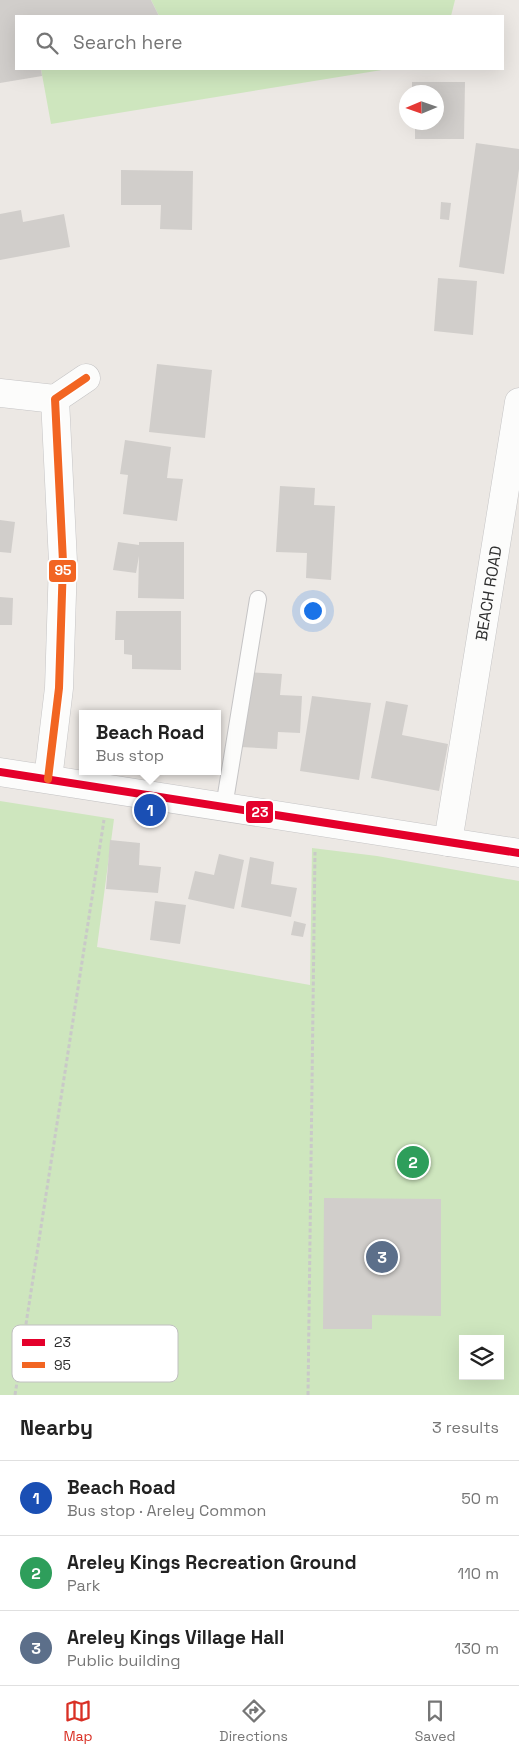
<!DOCTYPE html>
<meta charset="utf-8">
<style>
body{margin:0;font-family:"Space Grotesk",sans-serif;background:#f2f2f2;color:#222}
.controls{position:absolute;right:15px;bottom:15px;display:grid;overflow:hidden;border-radius:0px;box-shadow:0 5px 20px #0002}
.controls button{width:45px;height:45px;display:grid;place-items:center;padding:0;border:0;border-bottom:1px solid #e0e0e0;background:#fff;color:#222;font:25px sans-serif}
.compass{position:absolute;left:399px;top:85px;width:45px;height:45px;border-radius:50%;background:#fff;box-shadow:0 5px 20px #0002;rotate:268deg}
.you{position:absolute;left:312px;top:610px;width:18px;height:18px;margin:-12px;border:4px solid #fff;border-radius:50%;background:#1a73e8;box-shadow:0 0 0 8px #1a73e833}
.badge{display:grid;place-items:center;width:32px;height:32px;border-radius:50%;background:#d93025;color:#fff;font-size:16px;font-weight:700}
.pin{position:absolute;translate:-50% -50%;border:2px solid #fff;box-shadow:0 1px 5px #0006}
.popup{position:absolute;left:79px;top:710px;width:142px;height:65px;box-sizing:border-box;display:grid;place-content:center;border-radius:0px;background:#fff;filter:drop-shadow(0 1px 4px #0005);font-size:16px;white-space:nowrap;color:#767676}
.popup b{font-size:19px;color:#222}
.popup::after{content:'';position:absolute;left:50%;top:100%;margin-left:-10px;border:10px solid transparent;border-top-color:#fff}
.list{margin:0;padding:0;list-style:none}
h2{display:flex;justify-content:space-between;align-items:center;height:65px;margin:0;padding:0 20px;font-size:21px}
h2 small{font-size:16px;font-weight:400;color:#767676}
.list li{display:grid;grid-template-columns:32px 1fr auto;gap:15px;align-items:center;box-sizing:border-box;height:75px;padding:0 20px;border-top:1px solid #e0e0e0}
.list b{display:block;font-size:19px;white-space:nowrap}
.list p{margin:0;font-size:16px;white-space:nowrap;color:#767676}
.list em{font-size:16px;font-style:normal;color:#767676}
.icon{flex:none;width:28px;height:28px;fill:none;stroke:currentColor;stroke-width:2;stroke-linecap:round;stroke-linejoin:round}
.map{position:relative;flex:none;width:519px;height:1395px;overflow:hidden}
.search{position:absolute;background:#fff;box-shadow:0 5px 20px #0002;left:15px;right:15px;top:15px;height:55px;display:flex;align-items:center;gap:12px;box-sizing:border-box;padding:0 18px;border-radius:0px;color:#767676;font-size:19px}
.sheet{height:290px;background:#fff}
nav{display:flex;justify-content:space-around;align-items:center;box-sizing:border-box;height:70px;border-top:1px solid #e0e0e0;background:#fff;font-size:14px;color:#767676}
nav a{display:grid;justify-items:center;gap:2px}
nav .on{color:#d93025}
.map>svg:first-child{display:block}
.green{fill:#cee6be;fill-rule:evenodd}
.building{fill:#d1cecb}
.lines{fill:none;stroke-linecap:round;stroke-linejoin:round}
.service-casing{stroke:#c5c4c5;stroke-width:18}
.minor-casing{stroke:#c5c4c5;stroke-width:29}
.secondary-casing{stroke:#c5c4c5;stroke-width:29}
.path{stroke:#c9c9c8;stroke-width:3;stroke-dasharray:4 2.5;stroke-linecap:butt}
.service{stroke:#fcfcfb;stroke-width:16}
.minor{stroke:#fcfcfb;stroke-width:28}
.secondary{stroke:#fcfcfb;stroke-width:28}
.bus-1-casing{stroke:#fff;stroke-width:11}
.bus-2-casing{stroke:#fff;stroke-width:11}
.bus-1{stroke:#e4002b;stroke-width:8}
.bus-2{stroke:#f26522;stroke-width:8}
.labels{text-anchor:middle;stroke-width:5;stroke-linejoin:round;paint-order:stroke}
.street-label{font-size:16px;fill:#2e2e2e;stroke:#fff}
.key{fill:#fff;stroke:#c0c0c0;stroke-width:1}
.key-label{font-size:14px;fill:#2e2e2e}
.line-badge{stroke:#fff;stroke-width:2}
.badge-label{font-size:14px;text-anchor:middle;font-weight:bold;fill:#fff}
</style>
<div class="map">
<svg width="519" height="1395" viewBox="0 0 519 1395">
<rect width="100%" height="100%" fill="#ece8e4"/>
<path class="green" d="M151 0H455L451 16H159Z
M41 69H388L51 124Z
M0 801 114 819 97 947 310 985 312 848 377 856 519 881V1395H0ZM463 1339H500V1376H463Z"/>
<path class="building" d="M0 0H151L159 16H16V69H41L42 76 0 83Z
M412 82H465L464 139H415V122H436V92H412Z
M476 143 519 149V169L504 274 459 267Z
M121 170 193 171 192 230 160 229 161 205H121Z
M441 202 451 203 449 220 440 219Z
M21 210 23 222 64 214 70 247 0 260V214Z
M438 278 477 281 473 335 434 331Z
M157 364 212 370 205 438 149 432Z
M125 440 171 447 167 478 183 479 177 521 123 514 128 475 120 474Z
M280 486 315 488 314 505 335 506 331 580 306 578 307 553 276 552Z
M0 520 15 522 11 553 0 552Z
M118 542 139 545V542H184V599L138 598 139 556 136 573 113 570Z
M0 597 13 598 12 625H0Z
M116 611H181V670L132 669V655L124 654V640H115Z
M245 672 282 674 280 695 302 696 300 733 278 732 277 749 240 747Z
M312 696 371 703 359 780 300 771Z
M386 701 408 705 402 735 448 744 439 791 371 778Z
M110 840 140 843 139 865 161 867 158 893 106 889Z
M219 854 244 860 234 909 188 899 195 871 214 875Z
M250 857 274 862 271 884 297 888 291 917 241 907Z
M155 901 186 905 180 944 150 940Z
M294 921 306 924 303 937 291 935Z
M324 1198 441 1199V1316L372 1315V1329H323Z"/>
<g class="lines">
<defs>
<path id="service" d="M224 807 258 599"/>
<g id="minor">
<path d="M0 393 55 399"/>
<path d="M48 779 59 688 63 562 55 399 86 378"/>
<path id="s1" d="M448 842 519 402"/>
</g>
<path id="secondary" d="M0 772 519 853"/>
</defs>
<use href="#service" class="service-casing"/>
<use href="#minor" class="minor-casing"/>
<use href="#secondary" class="secondary-casing"/>
<path class="path" d="M15 1395 104 820
M308 1395 315 852"/>
<use href="#service" class="service"/>
<use href="#minor" class="minor"/>
<use href="#secondary" class="secondary"/>
<defs>
<path id="bus-1" d="M0 772 519 853"/>
<path id="bus-2" d="M48 779 59 688 63 562 55 399 86 378"/>
</defs>
<use href="#bus-1" class="bus-1-casing"/>
<use href="#bus-2" class="bus-2-casing"/>
<use href="#bus-1" class="bus-1"/>
<use href="#bus-2" class="bus-2"/>
</g>
<g class="labels">
<g class="street-label">
<text dy="6" stroke="none"><textPath href="#s1" startOffset="252">BEACH ROAD</textPath></text>
</g>
</g>
<rect x="12" y="1325" width="166" height="57" rx="8" class="key"/>
<rect x="22" y="1339" width="23" height="7" fill="#e4002b"/>
<rect x="22" y="1362" width="23" height="6" fill="#f26522"/>
<g class="key-label">
<text x="54" y="1347">23</text>
<text x="54" y="1370">95</text>
</g>
<g class="line-badge">
<rect x="48" y="559" width="29" height="24" rx="5" fill="#f26522"/>
<rect x="245" y="800" width="29" height="24" rx="5" fill="#e4002b"/>
</g>
<g class="badge-label">
<text x="63" y="575">95</text>
<text x="260" y="817">23</text>
</g>
</svg>
<div class="controls">
<button><svg class="icon" aria-label="layers" viewBox="0 0 24 24"><path d="M12 4l9 5-9 5-9-5zM3 14l9 5 9-5"/></svg></button>
</div>
<svg class="compass" viewBox="-18 -18 36 36"><path d="M0-13l5 13h-10z" fill="#e53935"/><path d="M0 13l5-13h-10z" fill="#767676"/></svg>
<div class="you"></div>
<div class="pin badge" style="left:150px;top:810px;background:#1a4fb4">1</div>
<div class="popup"><b>Beach Road</b>Bus stop</div>
<div class="pin badge" style="left:413px;top:1162px;background:#2e9e5b">2</div>
<div class="pin badge" style="left:382px;top:1257px;background:#5c6f8a">3</div>
<div class="search"><svg class="icon" aria-label="search" viewBox="0 0 24 24"><circle cx="10" cy="10" r="6"/><path d="M15 15l6 6"/></svg>Search here</div>
</div>
<section class="sheet">
<h2>Nearby<small>3 results</small></h2>
<ul class="list">
<li><span class="badge" style="background:#1a4fb4">1</span><div><b>Beach Road</b><p>Bus stop · Areley Common</p></div><em>50 m</em></li>
<li><span class="badge" style="background:#2e9e5b">2</span><div><b>Areley Kings Recreation Ground</b><p>Park</p></div><em>110 m</em></li>
<li><span class="badge" style="background:#5c6f8a">3</span><div><b>Areley Kings Village Hall</b><p>Public building</p></div><em>130 m</em></li>
</ul>
</section>
<nav>
<a class="on"><svg class="icon" aria-label="map" viewBox="0 0 24 24"><path d="M3 6l6-2 6 2 6-2v14l-6 2-6-2-6 2zM9 4v14M15 6v14"/></svg>Map</a>
<a><svg class="icon" aria-label="directions" viewBox="0 0 24 24"><path d="M12 3l9 9-9 9-9-9zM9 14v-3h6M13 9l2 2-2 2"/></svg>Directions</a>
<a><svg class="icon" aria-label="saved" viewBox="0 0 24 24"><path d="M7 4h10v16l-5-4-5 4z"/></svg>Saved</a>
</nav>
